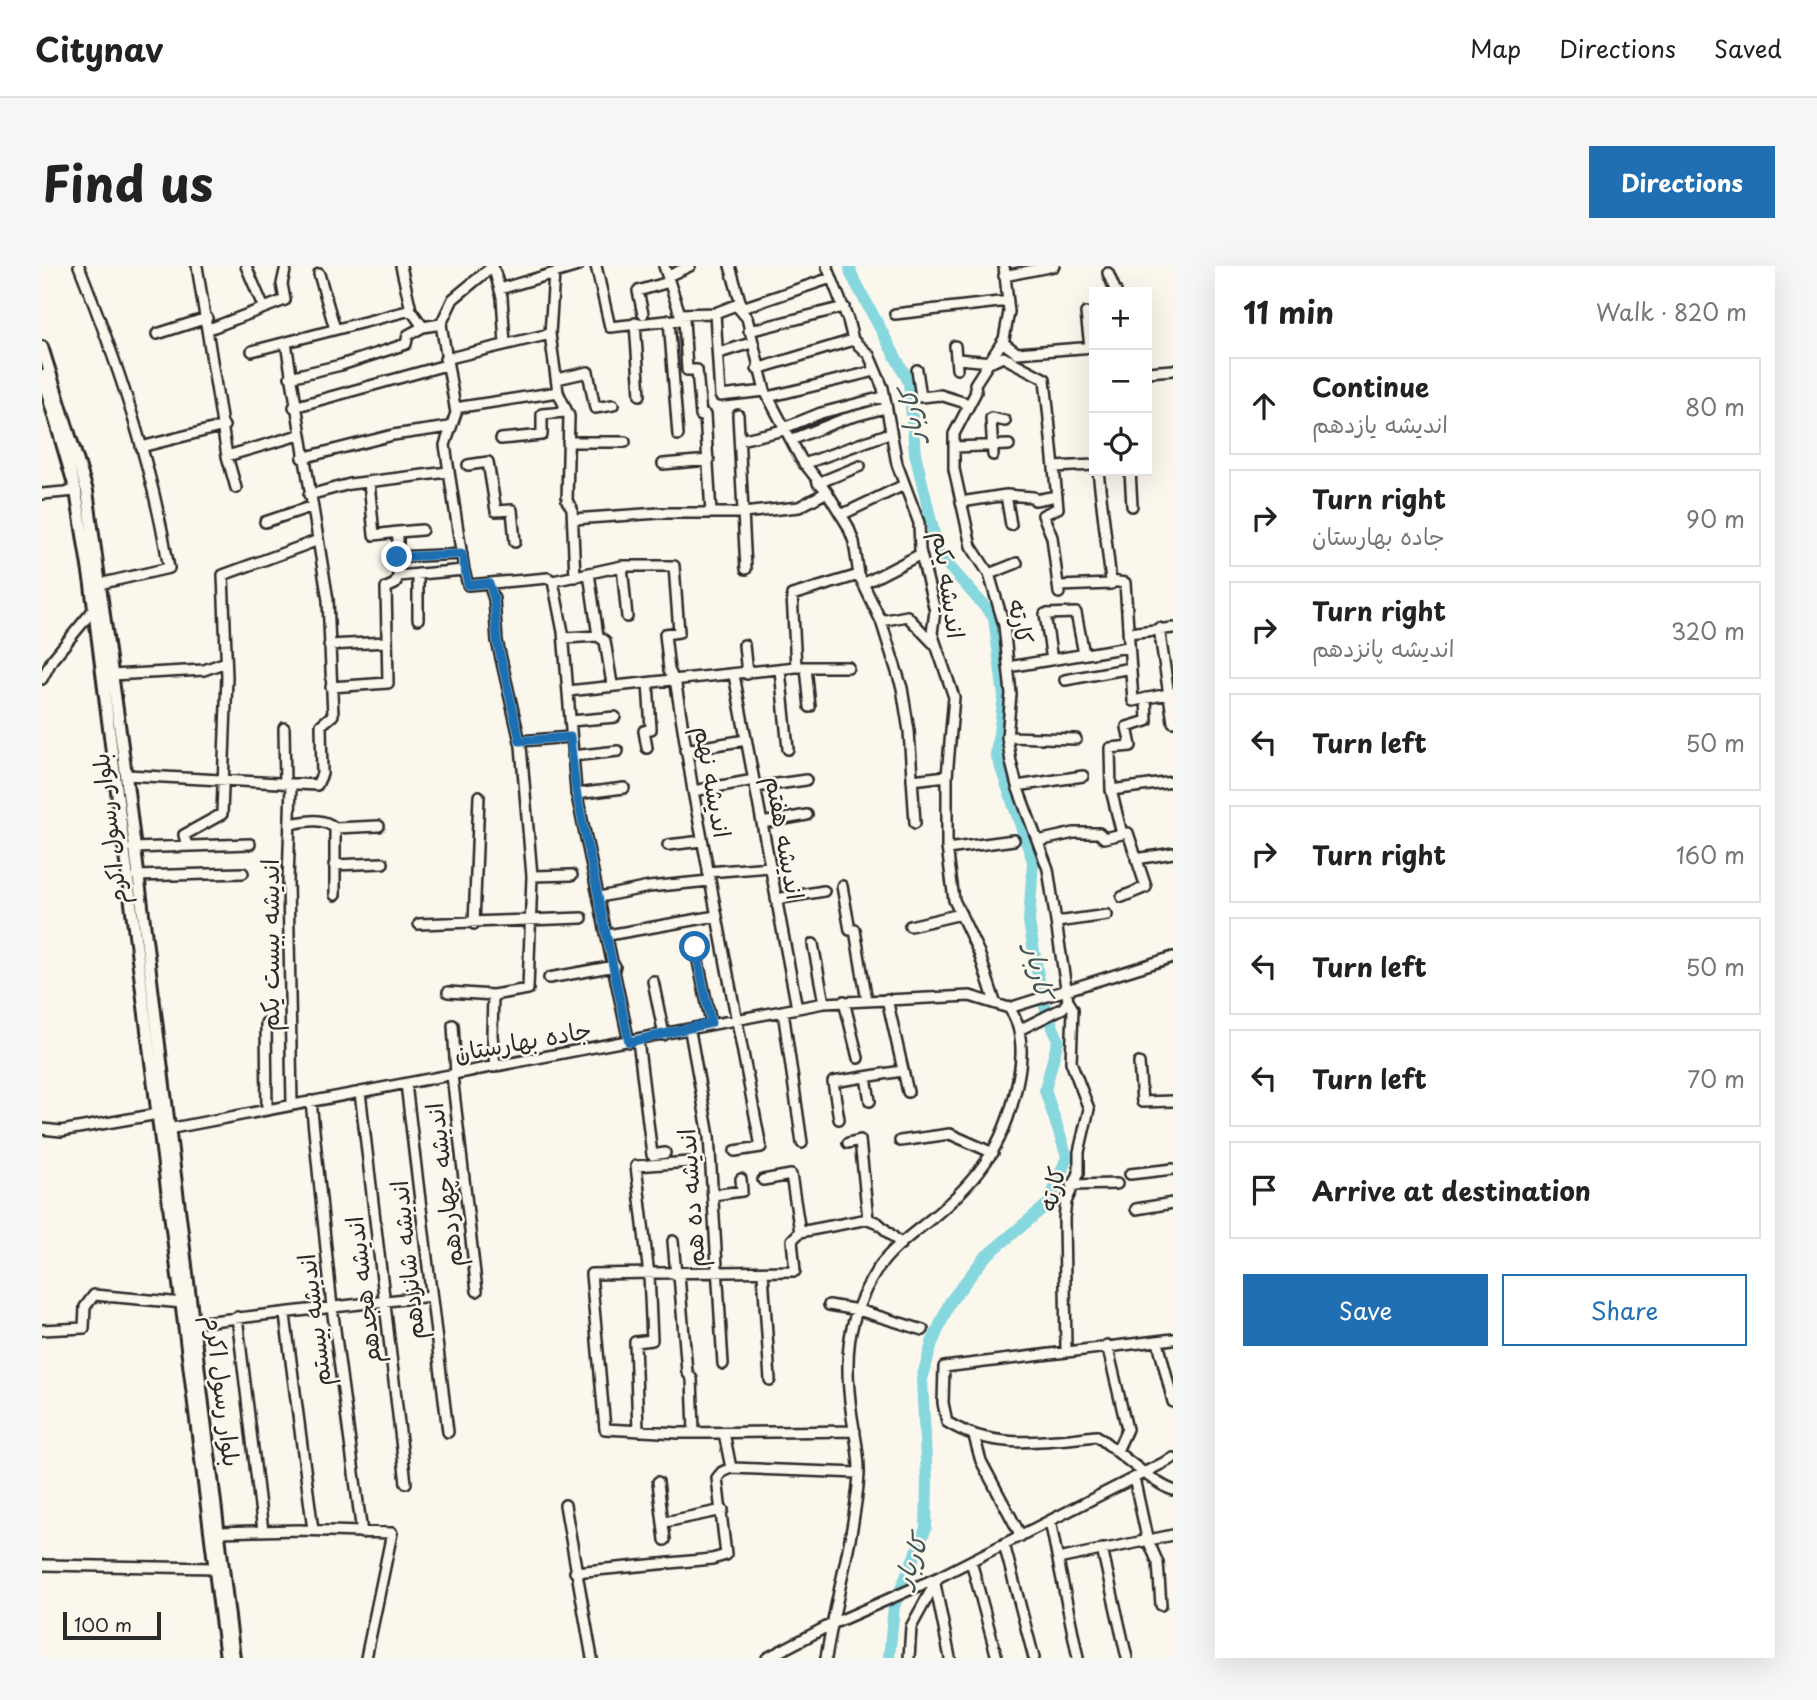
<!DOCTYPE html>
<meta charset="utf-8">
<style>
body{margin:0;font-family:"Playpen Sans","Playpen Sans Arabic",sans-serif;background:#f6f6f6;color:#222}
.controls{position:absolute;right:21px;top:21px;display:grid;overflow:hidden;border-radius:0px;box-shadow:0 7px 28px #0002}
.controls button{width:63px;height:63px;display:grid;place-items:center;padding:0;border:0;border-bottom:2px solid #e0e0e0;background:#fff;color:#222;font:35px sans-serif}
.scale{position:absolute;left:21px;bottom:18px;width:98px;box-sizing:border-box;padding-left:7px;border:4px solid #2b2b2b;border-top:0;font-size:19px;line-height:24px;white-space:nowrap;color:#2b2b2b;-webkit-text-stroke:5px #fbf7ec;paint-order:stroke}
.stop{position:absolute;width:21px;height:21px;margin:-16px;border:5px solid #1f6fb2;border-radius:50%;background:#fff}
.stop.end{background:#1f6fb2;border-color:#fff;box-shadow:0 2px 7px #0008}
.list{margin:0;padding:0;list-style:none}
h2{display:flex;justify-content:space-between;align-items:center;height:91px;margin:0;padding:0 28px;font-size:30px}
h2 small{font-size:23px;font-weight:400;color:#767676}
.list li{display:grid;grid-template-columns:46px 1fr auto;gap:21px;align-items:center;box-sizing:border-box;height:98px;margin:0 14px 14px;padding:0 14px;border:2px solid #e0e0e0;border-radius:0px}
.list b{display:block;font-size:26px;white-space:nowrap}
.list p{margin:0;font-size:23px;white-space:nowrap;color:#767676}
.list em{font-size:23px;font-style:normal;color:#767676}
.actions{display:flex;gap:14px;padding:21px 28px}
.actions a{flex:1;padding:16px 0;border:2px solid #1f6fb2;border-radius:0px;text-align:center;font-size:24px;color:#1f6fb2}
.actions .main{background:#1f6fb2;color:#fff}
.icon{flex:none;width:38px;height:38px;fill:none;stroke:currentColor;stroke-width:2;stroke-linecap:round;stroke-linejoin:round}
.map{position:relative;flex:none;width:1131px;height:1392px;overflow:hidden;border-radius:0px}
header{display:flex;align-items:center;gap:42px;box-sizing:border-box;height:98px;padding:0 35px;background:#fff;border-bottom:2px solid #e0e0e0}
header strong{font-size:33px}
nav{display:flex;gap:38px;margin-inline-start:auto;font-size:24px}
.intro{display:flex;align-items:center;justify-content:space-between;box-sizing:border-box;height:168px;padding:0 42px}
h1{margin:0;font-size:49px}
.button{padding:18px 32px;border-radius:0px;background:#1f6fb2;color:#fff;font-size:24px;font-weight:700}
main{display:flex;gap:42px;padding:0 42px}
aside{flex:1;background:#fff;border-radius:0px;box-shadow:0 7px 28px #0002}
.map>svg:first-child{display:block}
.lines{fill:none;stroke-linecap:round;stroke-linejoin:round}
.river{stroke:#86d7de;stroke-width:12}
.minor-casing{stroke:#2b2b2b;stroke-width:14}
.major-casing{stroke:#2b2b2b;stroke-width:16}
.minor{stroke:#fbf7ec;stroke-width:9}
.major{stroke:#fbf7ec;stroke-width:10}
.route{stroke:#1f6fb2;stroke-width:9}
.labels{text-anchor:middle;stroke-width:5;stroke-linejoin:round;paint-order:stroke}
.street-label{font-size:24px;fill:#2b2b2b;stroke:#fbf7ec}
.water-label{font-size:26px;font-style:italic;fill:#425658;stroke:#fbf7ec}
</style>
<header>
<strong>Citynav</strong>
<nav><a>Map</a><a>Directions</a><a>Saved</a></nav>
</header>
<div class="intro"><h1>Find us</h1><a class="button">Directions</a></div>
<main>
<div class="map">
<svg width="1131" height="1392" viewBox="0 0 1131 1392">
<rect width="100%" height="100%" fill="#fbf7ec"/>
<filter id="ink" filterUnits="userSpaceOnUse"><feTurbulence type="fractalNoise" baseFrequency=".0143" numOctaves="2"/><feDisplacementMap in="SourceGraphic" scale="14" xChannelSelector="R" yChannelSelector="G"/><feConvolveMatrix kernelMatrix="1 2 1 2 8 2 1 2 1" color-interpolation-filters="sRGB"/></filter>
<g filter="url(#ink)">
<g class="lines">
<path class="river" d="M808 0 809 8 867 116 873 187 897 289 952 351 962 431 954 488 991 595 987 656 1000 733 1016 774 1003 824 1025 891 1007 937 942 992 908 1036 890 1077 880 1113 885 1216 884 1262 852 1340 847 1392"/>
<defs>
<path id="minor" d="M37 0C76 98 110 199 127 302L57 318
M155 0 185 190 194 222
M204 0 221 40
M359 0 369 44
M451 0 411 33 399 58 414 147 403 179 422 304 426 319 506 312 511 315
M451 0 460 31 463 78
M554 0 568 61 642 53 643 48
M622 0 638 48 673 47 694 39 705 52 723 125 759 193 785 226 806 260 812 276 817 309 839 355 865 350 891 377
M688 0 700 42 789 12
M785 0 806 54 811 74 827 89 841 122 855 198 877 257 878 284 893 345 890 367 912 431 905 510V581L912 634 937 687 953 736
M962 0 967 46 962 73 933 118 934 126 912 168V203L929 280 947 308 962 359 969 428 965 471 969 496 975 520 1006 603 1026 735 1021 742 977 764
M512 7 508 68 516 126 527 150 525 235 530 242 533 311
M1066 7 1074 26
M277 8 293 63
M626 10 648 0
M962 10 1012 0
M458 23 536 0
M673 47 678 130 723 125
M1044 47 1048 81
M601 48 596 25 627 16
M853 48 966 35
M642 53 645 104H655L659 150 663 149 669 247
M627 54 636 169
M593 57 598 129
M167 63 243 34 240 18 244 0
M707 65 802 41
M115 68 165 52
M960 76 975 87 1052 81
M913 80 915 103
M210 85 369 44 381 61 399 58
M677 87 709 77
M403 93 508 68
M915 93 950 96
M952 95 961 91 1003 113 1016 242 1001 249 1010 271 1017 327
M715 103 811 74
M875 104 879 131 898 129 927 138
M1105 106 1131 104
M248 111 299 99 364 78 366 69 381 61
M515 113 546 106 553 142 571 139
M726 131 833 105
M252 141 404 99
M413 142 516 126
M696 149 704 303
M742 162 779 147 841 131
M459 173 500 169V148L523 146
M698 174 742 164
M749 174 802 153 843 142
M526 176H583
M99 181 182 160
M912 181 967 179
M951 189 949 152 963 155
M185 190 257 169
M260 192 351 169 407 161
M621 198 667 194
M762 198 848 167
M426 199 446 196 454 245 470 244 473 276
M1012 201 1052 199
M1056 205 1069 315 1083 317 1091 435 1131 427
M1088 205 1090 240
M327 216 332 269 356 266V310
M776 217 818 200
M0 228 34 225
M267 229 308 218 406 206
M964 229 969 259
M919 236 964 229 991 231 993 234 1015 230
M799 249 862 219
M531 253 617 247H701L757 241 785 226
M223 256 268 241
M356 266 380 264
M355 291 420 288
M580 300 585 351
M547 307 556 370 563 375 570 418
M947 308 975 297
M511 315 580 300H632L637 366 623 368 627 404 634 419 651 525 719 881 693 885
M511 315 521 366 534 525 587 776
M821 318 879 288
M1017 320 1069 318V315
M376 353V308
M839 355 860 422 867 465 873 557
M1117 362 1131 456
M1086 367 1131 362
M522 372 556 370
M287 379 345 376
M702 379 705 408
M1010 394 1003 348 1034 347 1042 388
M754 401 750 329 817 309
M764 401 768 441
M966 401 1086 381
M738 404 746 483
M69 409 162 404 184 396
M692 409 755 742
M0 413 10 394 52 343
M1023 414 1089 402
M289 421 346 417 344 322 353 318 356 310 422 304
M526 425 754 401H806
M529 455 573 451
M242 462 243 518
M965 471 1034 473
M478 475 528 471
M605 482 602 465 609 463 606 417
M643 484 704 474
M530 490 576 485
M84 509 275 519 280 508 279 459 291 449 286 334 244 77
M870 514 905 510
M249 518 246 616 250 839
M975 520 1041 510
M714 521 764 514
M1069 524 1131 516
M651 525 712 514
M534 528 582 522
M720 557 765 549
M248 558C265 555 280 551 293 562L337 560
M293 562V629
M996 575 1032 567H1057L1062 572 1080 568
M626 579 660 575
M145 580 142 569 180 548 185 411 181 309 274 275
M91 582 208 578
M905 583 972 574
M1094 593 1131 587
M292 599 341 597
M666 606 728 601
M95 610 201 607
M490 610 530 609
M800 620 808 664H813L825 735
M558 631 607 621 667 615
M1080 631 1104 621 1086 567 1080 568 1069 524 1068 482 1089 480 1085 461 1105 455 1104 432
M734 633 782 625
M1015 656 1065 649
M377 658 540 652
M432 658 437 530
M868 660 919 648
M566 669 674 650
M771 678 782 737
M653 681 669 757
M507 712 573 700
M611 715 622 769
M406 726 451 729 486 723 490 610 479 480 455 375 452 333 447 318
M451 729 450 769 453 801
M845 733 866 826
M802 735 816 792
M967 742 1131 691
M741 745 760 877
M224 757 225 844
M411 759 414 808
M648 765 667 870 681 1098
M596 774 610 889 623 887
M1097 797 1100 836 1131 835
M410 809 435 1025
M824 811 828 835
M364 818 406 1166
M318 826 364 1217
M269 835 290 1041 320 1267
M797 853 791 816 860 805
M0 863 19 865 116 848
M126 863 782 737 928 730 967 742C980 759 981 787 977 808 966 874 940 911 889 953 870 968 848 984 835 1004 803 1054 802 1095 810 1151 813 1170 818 1190 817 1209 812 1271 794 1331 784 1392
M858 875 908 868 951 887
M806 877 818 874 826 953
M1088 908 1131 903
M721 914 749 909 758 966
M1029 919 1075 918
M671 929 700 925 699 913
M1094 943 1131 937
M631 975 634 1009
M721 1007 728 1114
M637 1009 645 1106 650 1113 652 1165
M787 1039 816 1044 881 1064
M243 1049 271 1264
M195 1051 221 1265
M152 1057 389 1030
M0 1064 42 1062 43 1041 52 1029 141 1037
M1131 1073 902 1101 901 1137 905 1156C951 1185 1003 1175 1055 1170 1074 1184 1113 1219 1131 1224
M1116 1076 1131 1136
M1065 1079 1085 1163 1075 1185
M1024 1084 1022 952 1024 936 1037 907V886L1047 843 1029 796 1031 743 1026 735
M596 1165 593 1076 610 1074 607 1009 594 900 647 896
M813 1165 637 1167 563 1163 549 1008 753 1005 750 974 758 966 826 953 836 957 859 978
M682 1167 689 1202 817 1207
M932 1170 939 1195 979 1270
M1092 1212 1105 1272 1116 1297 1119 1339
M616 1216 623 1274
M523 1239 550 1392
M1008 1255 1036 1392
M623 1256 681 1244
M176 1266 256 1264 350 1267 324 1392
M962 1278 992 1392
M1060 1283 1085 1392
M1016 1293 1131 1269
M929 1295 955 1392
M0 1299 173 1302
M533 1306 670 1293 684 1289 675 1212 680 1206 689 1202
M893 1318 908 1392
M725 1392 790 1358 897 1311 1131 1192
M867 1392 869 1361 896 1312"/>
<path id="major" d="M0 81 45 225 84 509 192 1392
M0 109 34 225 49 319 184 1392"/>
</defs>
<use href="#minor" class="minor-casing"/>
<use href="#major" class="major-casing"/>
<use href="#minor" class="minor"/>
<use href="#major" class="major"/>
</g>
</g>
<g class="lines" filter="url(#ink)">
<path class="route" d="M355 291 420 288 426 319 447 317 452 333 455 375 478 475 528 471 534 525 587 776 669 757 653 681"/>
</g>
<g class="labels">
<g class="street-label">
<text transform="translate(906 319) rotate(82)" y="8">اندیشه یکم</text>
<text transform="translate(978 356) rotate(79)" y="8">کارته</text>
<text transform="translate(670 516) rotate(80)" y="8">اندیشه نهم</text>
<text transform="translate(68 563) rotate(-97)" y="8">بلوار رسول اکرم</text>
<text transform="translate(742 572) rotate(80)" y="8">اندیشه هفتم</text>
<text transform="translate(229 679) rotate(-90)" y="8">اندیشه بیست یکم</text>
<text transform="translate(481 776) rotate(-10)" y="8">جاده بهارستان</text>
<text transform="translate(403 919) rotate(-97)" y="8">اندیشه چهاردهم</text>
<text transform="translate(1011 923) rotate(-77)" y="8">کارته</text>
<text transform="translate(650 932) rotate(-94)" y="8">اندیشه ده هم</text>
<text transform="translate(366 994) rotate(-96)" y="8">اندیشه شانزدهم</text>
<text transform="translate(322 1024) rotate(-97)" y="8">اندیشه هجدهم</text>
<text transform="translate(273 1054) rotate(-97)" y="8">اندیشه بیستم</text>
<text transform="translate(180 1125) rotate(83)" y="8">بلوار رسول اکرم</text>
</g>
<g class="water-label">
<text transform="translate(869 150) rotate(-97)" y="9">کاربار</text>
<text transform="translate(997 705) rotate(79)" y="9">کاربار</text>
<text transform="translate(869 1295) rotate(-69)" y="9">کاربار</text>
</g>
</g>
</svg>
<div class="controls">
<button>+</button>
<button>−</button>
<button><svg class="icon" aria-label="locate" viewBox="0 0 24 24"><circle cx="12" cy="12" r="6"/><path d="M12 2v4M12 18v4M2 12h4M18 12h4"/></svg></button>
</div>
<div class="scale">100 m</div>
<div class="stop" style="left:653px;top:681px"></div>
<div class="stop end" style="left:355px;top:291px"></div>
</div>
<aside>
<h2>11 min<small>Walk · 820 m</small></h2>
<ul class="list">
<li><svg class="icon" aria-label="ahead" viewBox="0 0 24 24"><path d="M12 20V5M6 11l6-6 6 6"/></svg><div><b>Continue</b><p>اندیشه یازدهم</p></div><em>80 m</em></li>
<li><svg class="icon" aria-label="right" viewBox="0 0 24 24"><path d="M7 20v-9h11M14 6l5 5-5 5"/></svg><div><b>Turn right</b><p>جاده بهارستان</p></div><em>90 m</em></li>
<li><svg class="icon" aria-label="right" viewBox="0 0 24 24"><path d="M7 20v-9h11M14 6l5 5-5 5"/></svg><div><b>Turn right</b><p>اندیشه پانزدهم</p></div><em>320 m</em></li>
<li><svg class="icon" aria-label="left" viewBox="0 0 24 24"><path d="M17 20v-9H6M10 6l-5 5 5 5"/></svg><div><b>Turn left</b></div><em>50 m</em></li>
<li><svg class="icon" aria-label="right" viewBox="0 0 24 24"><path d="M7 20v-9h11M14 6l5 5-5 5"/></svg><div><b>Turn right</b></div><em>160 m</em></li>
<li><svg class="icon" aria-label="left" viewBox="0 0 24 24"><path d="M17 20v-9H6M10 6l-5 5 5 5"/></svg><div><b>Turn left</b></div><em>50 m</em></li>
<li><svg class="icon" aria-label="left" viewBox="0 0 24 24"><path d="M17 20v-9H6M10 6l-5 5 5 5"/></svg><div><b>Turn left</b></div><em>70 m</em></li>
<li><svg class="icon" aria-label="arrive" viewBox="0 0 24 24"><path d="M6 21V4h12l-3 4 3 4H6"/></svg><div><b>Arrive at destination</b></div></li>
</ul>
<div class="actions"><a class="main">Save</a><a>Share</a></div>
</aside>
</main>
